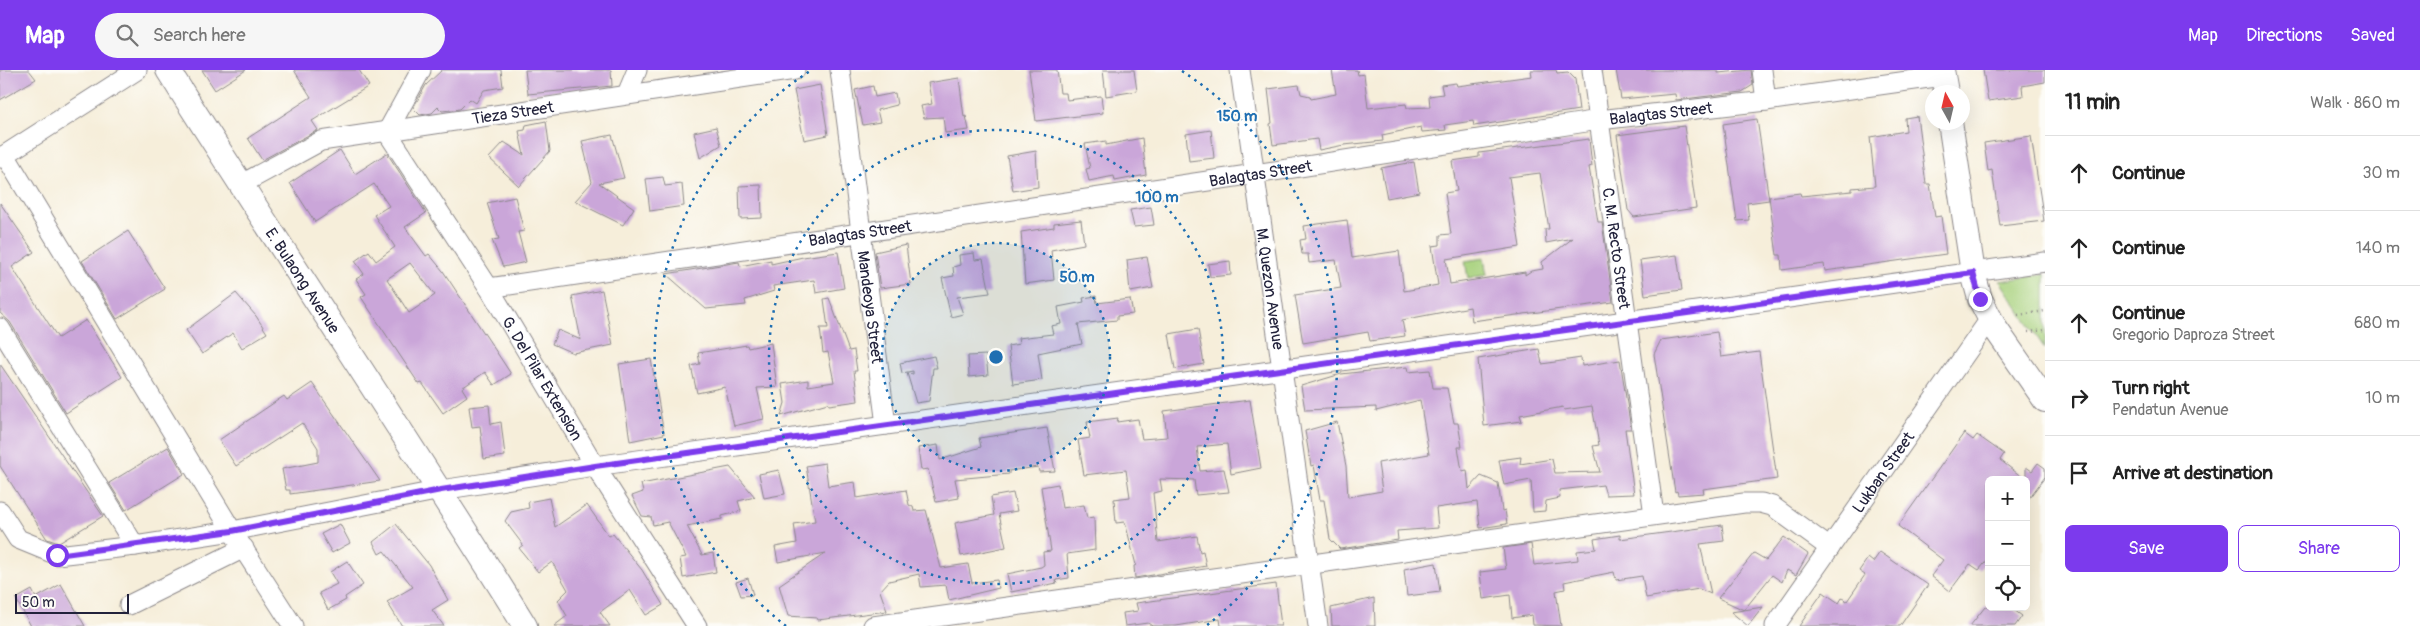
<!DOCTYPE html>
<meta charset="utf-8">
<style>
body{margin:0;font-family:Pangolin,sans-serif;background:#f6f6f6;color:#222}
.controls{position:absolute;right:15px;bottom:15px;display:grid;overflow:hidden;border-radius:8px;box-shadow:0 5px 20px #0002}
.controls button{width:45px;height:45px;display:grid;place-items:center;padding:0;border:0;border-bottom:1px solid #e0e0e0;background:#fff;color:#222;font:25px sans-serif}
.compass{position:absolute;left:1925px;top:15px;width:45px;height:45px;border-radius:50%;background:#fff;box-shadow:0 5px 20px #0002;rotate:352deg}
.scale{position:absolute;left:15px;bottom:12px;width:114px;box-sizing:border-box;padding-left:5px;border:2px solid #22223b;border-top:0;font-size:14px;line-height:18px;white-space:nowrap;color:#22223b;-webkit-text-stroke:4px #fdfcf7;paint-order:stroke}
.stop{position:absolute;width:15px;height:15px;margin:-11px;border:4px solid #7c3aed;border-radius:50%;background:#fff}
.stop.end{background:#7c3aed;border-color:#fff;box-shadow:0 1px 5px #0008}
.list{margin:0;padding:0;list-style:none}
h2{display:flex;justify-content:space-between;align-items:center;height:65px;margin:0;padding:0 20px;font-size:21px}
h2 small{font-size:16px;font-weight:400;color:#767676}
.list li{display:grid;grid-template-columns:32px 1fr auto;gap:15px;align-items:center;box-sizing:border-box;height:75px;padding:0 20px;border-top:1px solid #e0e0e0}
.list b{display:block;font-size:19px;white-space:nowrap}
.list p{margin:0;font-size:16px;white-space:nowrap;color:#767676}
.list em{font-size:16px;font-style:normal;color:#767676}
.actions{display:flex;gap:10px;padding:15px 20px}
.actions a{flex:1;padding:11px 0;border:1px solid #7c3aed;border-radius:8px;text-align:center;font-size:18px;color:#7c3aed}
.actions .main{background:#7c3aed;color:#fff}
.icon{flex:none;width:28px;height:28px;fill:none;stroke:currentColor;stroke-width:2;stroke-linecap:round;stroke-linejoin:round}
.map{position:relative;flex:none;width:2045px;height:556px;overflow:hidden}
header{display:flex;align-items:center;gap:30px;box-sizing:border-box;height:70px;padding:0 25px;background:#7c3aed;color:#fff}
header strong{font-size:24px}
nav{display:flex;gap:28px;margin-inline-start:auto;font-size:18px}
.search{width:350px;height:45px;background:#f6f6f6;display:flex;align-items:center;gap:12px;box-sizing:border-box;padding:0 18px;border-radius:28px;color:#767676;font-size:19px}
main{display:flex}
aside{flex:1;background:#fff}
.map>svg:first-child{display:block}
.green{fill:#a7d17d;stroke:#647a5c}
.building{fill:#caa6d9;fill-rule:evenodd}
.lines{fill:none;stroke-linecap:round;stroke-linejoin:round}
.minor-casing{stroke:#8c888a;stroke-width:21}
.major-casing{stroke:#8c888a;stroke-width:26}
.path{stroke:#8c888a;stroke-width:2.5;stroke-dasharray:1 4;stroke-linecap:butt}
.minor{stroke:#fff;stroke-width:19}
.major{stroke:#fff;stroke-width:24}
.route{stroke:#7c3aed;stroke-width:6}
.ring{fill:none;stroke:#1f6fb2;stroke-width:2.5;stroke-dasharray:2.5 5}
.labels{text-anchor:middle;stroke-width:4;stroke-linejoin:round;paint-order:stroke}
.street-label{font-size:16px;fill:#22223b;stroke:#fdfcf7}
.centre{fill:#1f6fb2;stroke:#fdfcf7;stroke-width:2.5}
.ring-label{font-size:15px;text-anchor:middle;font-weight:bold;fill:#1f6fb2;stroke:#fdfcf7;stroke-width:4;stroke-linejoin:round;paint-order:stroke}
</style>
<header>
<strong>Map</strong>
<div class="search"><svg class="icon" aria-label="search" viewBox="0 0 24 24"><circle cx="10" cy="10" r="6"/><path d="M15 15l6 6"/></svg>Search here</div>
<nav><a>Map</a><a>Directions</a><a>Saved</a></nav>
</header>
<main>
<div class="map">
<svg width="2045" height="556" viewBox="0 0 2045 556">
<rect width="100%" height="100%" fill="#fdfcf7"/>
<filter id="ink" filterUnits="userSpaceOnUse"><feTurbulence type="fractalNoise" baseFrequency=".02" numOctaves="2"/><feDisplacementMap in="SourceGraphic" scale="10" xChannelSelector="R" yChannelSelector="G"/><feConvolveMatrix kernelMatrix="1 2 1 2 8 2 1 2 1" color-interpolation-filters="sRGB"/></filter>
<filter id="wash" filterUnits="userSpaceOnUse"><feTurbulence type="fractalNoise" baseFrequency=".0096" numOctaves="4" result="noise"/><feDisplacementMap in="SourceGraphic" scale="20" xChannelSelector="R" yChannelSelector="G"/><feGaussianBlur stdDeviation="1.12" result="paint"/><feColorMatrix in="noise" values="0 0 0 0 0 0 0 0 0 0 0 0 0 0 0 0 0 1.4 0 .05"/><feComposite in="paint" operator="in"/></filter>
<g filter="url(#wash)">
<rect width="100%" height="100%" fill="#f6eeda"/>
<path class="green" d="M1484 188 1487 205 1468 208 1465 191Z
M2045 204V279L2000 211Z"/>
<g id="blocks">
<path class="building" d="M0 0H29L36 9 0 30Z
M202 0H246L215 20Z
M294 0H359L369 16 312 51 318 60 262 90 248 68 311 27Z
M442 0H501L503 17 484 20 476 33 470 29 460 39 442 41 438 37 432 43 420 45 413 38 426 15Z
M525 0H611L612 16 528 24Z
M1029 0H1057L1060 23H1066L1067 30 1101 26 1103 43 1036 51Z
M1103 0H1134L1137 21 1106 26Z
M1332 0H1357L1358 5 1364 4 1368 38 1406 34 1407 38 1430 37 1429 26 1443 24 1441 15 1456 13 1457 16 1532 6 1531 0H1556L1557 3 1568 2 1575 9 1579 40 1474 56 1473 51 1445 55 1446 60 1422 62 1421 57 1382 65 1383 71 1344 75 1319 80 1317 69 1273 75 1270 54 1272 53 1268 19 1299 15 1301 24 1310 26 1311 29 1336 24Z
M1616 0H1718V3L1751 0 1753 15 1742 22 1676 30 1675 24 1621 29Z
M1983 0H2045V12L2022 16 2023 26 1988 31Z
M959 8 964 47 966 46 969 60 945 63 943 47 924 48 921 36 932 34 928 13Z
M820 15 828 65 804 70 794 20Z
M873 16 875 27 895 23 897 35 877 40 880 52 863 55 855 20Z
M1917 46 1926 114H1930L1935 147 1941 146 1946 184 1825 201 1824 194 1782 200 1781 185H1777L1769 127 1800 123 1801 126 1852 121V118L1875 116 1870 67 1906 61 1905 48Z
M1757 49 1769 130 1747 133 1749 150 1737 151 1723 54Z
M546 51 550 81 519 116 489 88 504 72 524 85 519 61 525 60 526 55Z
M1684 56 1696 138 1634 147 1628 140 1617 65Z
M716 57 721 75 700 88 694 62Z
M1211 60 1214 88 1189 91 1186 64Z
M612 65 624 108 599 113 634 138 623 155 575 131 592 112 582 71Z
M2031 66 2044 151 2000 156 1992 100 1988 101 1984 73Z
M1142 68 1146 105 1115 111 1114 106 1089 111 1086 99 1090 98 1085 74 1106 71V75Z
M1589 69 1592 96 1589 97 1598 152H1602L1613 232 1472 251 1470 237 1402 250 1405 266 1370 271 1368 262 1303 273 1295 225 1341 218 1336 190 1309 193 1308 184H1302L1300 170 1306 169 1304 156 1347 150 1352 188 1399 181 1404 221 1438 215 1432 176 1440 175V165L1451 164 1445 123 1457 121 1452 91 1479 87V83ZM1540 103 1549 159H1545L1546 173 1573 168 1542 192 1543 199 1531 201 1525 205V202L1450 214 1446 189 1520 177 1509 107Z
M340 80 355 104 387 83 426 143 405 157 426 186 429 184 443 201 511 304 494 315 485 302 462 318 467 326 443 343 422 313 419 314 361 227 366 224 356 209 364 204 355 191 369 181 376 191 395 177 374 145 389 136 374 114 315 152 290 113ZM410 193 435 225 409 243 387 209Z
M1036 81 1038 117 1013 121 1007 86Z
M1414 92 1419 122 1387 128 1381 98Z
M663 107 665 116 682 114 684 136 650 141 646 109Z
M761 115 762 148 740 149 739 116Z
M515 127 524 161 518 162 526 192 503 197 492 170 499 169 487 133Z
M0 133 34 182 12 197 58 268 86 250 122 307 66 343 10 252 0 243Z
M1151 137 1154 155 1134 157 1130 140Z
M1081 150 1084 174 1051 180 1054 210 1025 214 1021 162 1054 157V153Z
M128 161 165 219 117 249 82 191Z
M906 175 911 214 880 218 875 182Z
M838 182 844 218 816 223 814 210 773 216 774 221 745 230 746 235 706 239 666 204 739 192 740 196 771 190V194L803 187Z
M974 183 975 190 983 189 990 223 957 227 963 244 951 247 942 208 954 206 953 197 960 195 959 185Z
M1677 185 1682 220 1645 225 1640 190Z
M1147 187 1153 218 1130 222 1127 190Z
M1230 191 1231 205 1210 207 1208 194Z
M602 220 613 275 573 283 552 274 558 260 581 270 572 226Z
M236 223 256 246 267 263 242 278 233 263 202 284 186 260Z
M1096 226 1097 233 1130 229 1133 244 1117 246V250L1078 254 1082 274 1038 283 1042 310 1013 314 1008 276 1019 274 1018 268 1053 264 1051 256 1061 254 1058 237 1084 232 1083 228Z
M829 228 849 281 854 280 857 301H854L858 331 829 335 828 333 781 346 785 333 782 314 808 310V316L834 312 828 282 823 283 820 258H828L824 229Z
M1198 259 1204 294 1175 299 1169 264Z
M1717 262 1721 287 1759 282 1777 409 1703 419 1704 423 1678 425 1677 421 1675 422 1654 284 1661 270Z
M771 273 777 317 757 318 764 349 734 356 725 317 697 323 691 296 700 294 698 283 747 275 748 278Z
M1539 279 1542 294 1581 288 1582 296 1620 290 1631 359H1625L1634 424 1606 425 1603 415 1559 420 1560 428 1546 431 1545 441 1533 442 1531 410 1504 415 1499 390 1521 387 1520 394 1552 389 1555 403 1600 402 1593 376 1599 375 1592 336 1564 340 1563 337 1520 345 1522 351 1484 356 1478 289Z
M986 285 988 305 969 307 968 286Z
M934 286 937 298H933L929 331 916 333 907 303 913 304V301L902 303 900 293Z
M651 289 664 364 630 371 619 294Z
M0 294 103 446 59 473 47 469 0 396Z
M1407 297 1408 302 1430 300 1433 318H1447L1454 353H1458L1462 377H1458L1462 401 1467 400 1469 419 1481 406 1498 413 1502 441 1505 440 1507 454 1480 458 1477 432 1436 438 1438 458 1397 461 1398 470 1340 479 1330 469 1324 430H1320L1314 395 1311 396 1305 361 1337 352 1346 396 1348 427 1382 421 1378 393 1429 384 1420 330 1376 341V337L1305 340 1301 316 1341 304Z
M312 313 380 411 290 424V420H286L282 399 318 392V378L302 353 236 396 219 370 284 326 287 330Z
M1250 330 1261 398 1231 404 1227 374 1197 377 1200 401 1224 399 1229 422 1196 425 1194 410 1160 409 1162 421 1153 423 1158 472 1197 466 1200 482 1203 481 1206 496 1135 508 1134 496 1136 495 1125 452 1116 453 1114 429 1130 427 1126 400 1084 405 1078 370 1090 368 1087 352 1118 348 1117 352 1138 349 1142 369 1167 367 1164 341Z
M489 335 491 354 501 352 505 386 484 389 480 356 472 357 469 337Z
M1047 358 1055 401 1039 402 1038 397 1009 401V404L955 409 959 428 936 432 928 399 921 400 918 378 938 375 940 390 981 377 979 368Z
M1964 363 1973 370 1977 365 2004 384 2000 390 2026 410V397L2032 401 2038 393 2045 398V407L2026 432V410H1989V488L1979 500 1970 494 1950 521 1931 506 1943 490 1898 456Z
M168 377 184 404 126 440 109 413Z
M825 393 828 416 855 412 857 428 906 420 909 435 913 437 914 441 926 440 941 498 968 494 972 513 997 510 999 518 949 530 946 515 921 517 919 504 889 511 880 521 887 541 818 550 817 548 788 546 779 515 826 483 778 492 775 477 797 473 794 454 815 451 806 396Z
M730 397 755 427 738 431 741 441 722 446V449L687 456 702 485 713 483 716 502 683 508 680 488 686 487 668 452 653 455 651 447 642 446 632 426 643 422 641 414Z
M779 400 785 424 764 428 759 404Z
M1058 414 1062 438 1084 435 1087 448 1094 447 1095 480 1067 484 1069 508 1056 510 1057 513 1011 522 1007 504 1041 497 1044 495 1043 482 1051 481 1041 417Z
M1013 423 1017 441 999 444 1006 477 961 486 955 453 994 445 991 427Z
M549 428 555 457 587 435 609 466 613 464 642 500 663 535 646 545 630 520 600 542 610 556H554L567 546 558 530 568 520 552 492 538 502 519 478 523 475 505 451 511 442 529 438 528 432Z
M340 454 350 473 332 483 321 464Z
M396 454 429 495 448 530 432 540 444 556H402L387 532 413 517 384 481 379 484 373 472Z
M1722 455 1724 471 1700 474 1711 524 1699 519 1646 528 1642 506 1616 510 1614 502 1564 512 1565 519 1556 521 1561 556 1533 555 1532 545 1512 548 1510 525 1483 529 1480 502 1506 499 1503 478 1531 474 1534 495 1578 490 1577 481 1596 479 1594 469 1620 465V469Z
M1784 467 1808 484 1796 505 1787 500 1782 512 1772 505 1744 540 1718 528 1754 483 1766 490Z
M1880 482 1928 515 1900 556H1799L1823 522 1839 533 1842 528 1847 531 1865 505 1859 501 1868 488 1873 492Z
M347 491 363 515 345 527 346 530 328 540 319 523 337 514 330 502Z
M1436 493 1440 522 1407 526 1404 499Z
M748 508 753 525 741 526 736 512Z
M61 514 85 556H31L16 529 32 520 36 528Z
M1276 514 1281 556H1221L1220 549 1176 556H1152L1148 553 1125 556 1123 543 1138 541 1136 533Z
M1374 528 1375 556H1332L1331 538Z
M1763 537 1748 556 1731 542Z
M1985 537H2010L2022 546 2015 556H1970Z"/>
</g>
</g>
<g filter="url(#ink)">
<use href="#blocks" fill-opacity="0" stroke="#8c888a" stroke-width="1"/>
<g class="lines">
<defs>
<g id="minor">
<path id="s1" d="M421 0 387 62 489 218 595 396 697 556"/>
<path id="s2" d="M840 0 886 355"/>
<path id="s3" d="M1240 0 1318 556"/>
<path id="s4" d="M1592 0 1654 445"/>
<path d="M1762 0 1766 31"/>
<path d="M627 24 637 0"/>
<path d="M5 85 232 461 293 556"/>
<path d="M0 88 137 0"/>
<path id="s5" d="M240 115 321 71 795 0"/>
<path id="s6" d="M489 218 1255 104 1599 50 1766 31 1943 6"/>
<path d="M0 258 135 476"/>
<path d="M0 441 18 469 57 485 135 476 232 461 441 420 595 396 2045 192"/>
<path d="M129 535 244 478"/>
<path d="M873 556 1744 433H1761L1772 436 1830 478"/>
<path id="s7" d="M1775 556 1990 249"/>
</g>
<g id="major">
<path id="s8" d="M168 0C285 186 409 369 525 556"/>
<path d="M1942 0 1946 22"/>
<path d="M1950 52 1973 203 1980 229 1995 258 2045 330"/>
</g>
</defs>
<use href="#minor" class="minor-casing"/>
<use href="#major" class="major-casing"/>
<path class="path" d="M2018 245 2045 241
M2028 262 2045 260"/>
<use href="#minor" class="minor"/>
<use href="#major" class="major"/>
</g>
</g>
<g class="lines" filter="url(#ink)">
<path class="route" d="M57 485 232 461 441 420 595 396 1973 203 1980 229"/>
</g>
<circle cx="996" cy="287" r="114" fill="#1f6fb2" fill-opacity=".12"/>
<g class="ring">
<circle cx="996" cy="287" r="114"/>
<circle cx="996" cy="287" r="227"/>
<path d="M786 556A341 341 0 0 1 810 1M1182 1A341 341 0 0 1 1206 556"/>
</g>
<g class="labels">
<g class="street-label">
<text dy="6" stroke="none"><textPath href="#s5" startOffset="286">Tieza Street</textPath></text>
<text dy="6" stroke="none"><textPath href="#s6" startOffset="1185">Balagtas Street</textPath></text>
<text dy="6" stroke="none"><textPath href="#s6" startOffset="780">Balagtas Street</textPath></text>
<text dy="6" stroke="none"><textPath href="#s6" startOffset="375">Balagtas Street</textPath></text>
<text dy="6" stroke="none"><textPath href="#s4" startOffset="180">C. M. Recto Street</textPath></text>
<text dy="6" stroke="none"><textPath href="#s8" startOffset="250">E. Bulaong Avenue</textPath></text>
<text dy="6" stroke="none"><textPath href="#s3" startOffset="221">M. Quezon Avenue</textPath></text>
<text dy="6" stroke="none"><textPath href="#s2" startOffset="239">Mandeoya Street</textPath></text>
<text dy="6" stroke="none"><textPath href="#s1" startOffset="362">G. Del Pilar Extension</textPath></text>
<text dy="6" stroke="none"><textPath href="#s7" startOffset="188">Lukban Street</textPath></text>
</g>
</g>
<circle cx="996" cy="287" r="8" class="centre"/>
<g class="ring-label">
<text x="1237" y="51">150 m</text>
<text x="1157" y="132">100 m</text>
<text x="1077" y="212">50 m</text>
</g>
</svg>
<div class="controls">
<button>+</button>
<button>−</button>
<button><svg class="icon" aria-label="locate" viewBox="0 0 24 24"><circle cx="12" cy="12" r="6"/><path d="M12 2v4M12 18v4M2 12h4M18 12h4"/></svg></button>
</div>
<svg class="compass" viewBox="-18 -18 36 36"><path d="M0-13l5 13h-10z" fill="#e53935"/><path d="M0 13l5-13h-10z" fill="#767676"/></svg>
<div class="scale">50 m</div>
<div class="stop" style="left:57px;top:485px"></div>
<div class="stop end" style="left:1980px;top:229px"></div>
</div>
<aside>
<h2>11 min<small>Walk · 860 m</small></h2>
<ul class="list">
<li><svg class="icon" aria-label="ahead" viewBox="0 0 24 24"><path d="M12 20V5M6 11l6-6 6 6"/></svg><div><b>Continue</b></div><em>30 m</em></li>
<li><svg class="icon" aria-label="ahead" viewBox="0 0 24 24"><path d="M12 20V5M6 11l6-6 6 6"/></svg><div><b>Continue</b></div><em>140 m</em></li>
<li><svg class="icon" aria-label="ahead" viewBox="0 0 24 24"><path d="M12 20V5M6 11l6-6 6 6"/></svg><div><b>Continue</b><p>Gregorio Daproza Street</p></div><em>680 m</em></li>
<li><svg class="icon" aria-label="right" viewBox="0 0 24 24"><path d="M7 20v-9h11M14 6l5 5-5 5"/></svg><div><b>Turn right</b><p>Pendatun Avenue</p></div><em>10 m</em></li>
<li><svg class="icon" aria-label="arrive" viewBox="0 0 24 24"><path d="M6 21V4h12l-3 4 3 4H6"/></svg><div><b>Arrive at destination</b></div></li>
</ul>
<div class="actions"><a class="main">Save</a><a>Share</a></div>
</aside>
</main>
